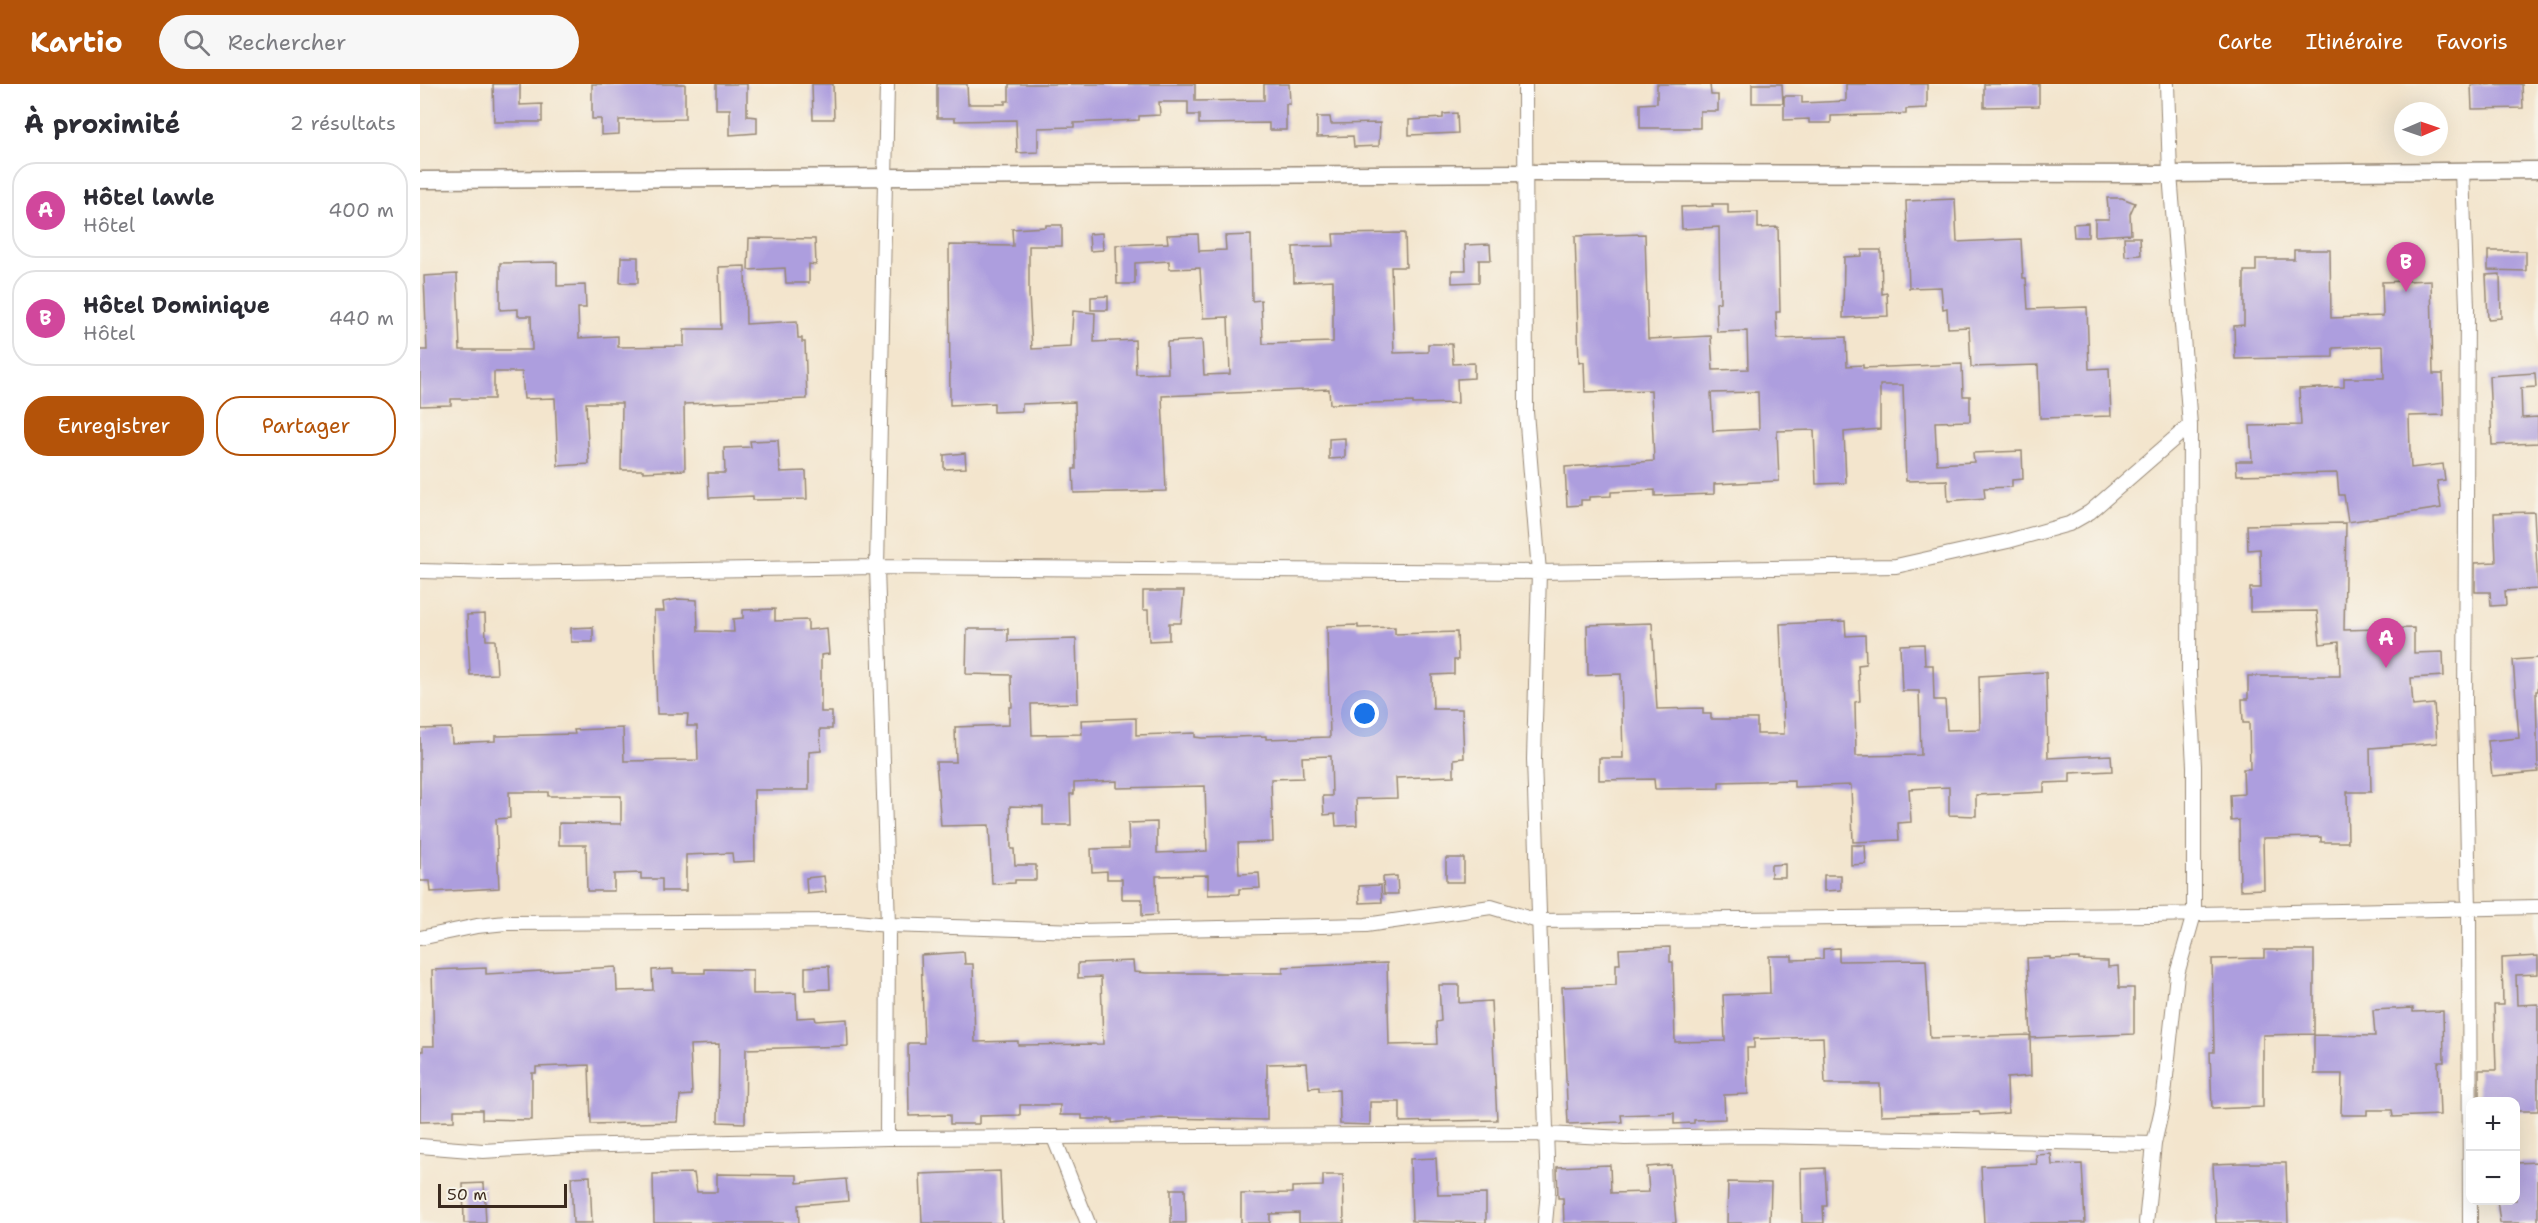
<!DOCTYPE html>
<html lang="fr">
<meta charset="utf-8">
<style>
body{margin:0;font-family:"Shantell Sans",sans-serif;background:#f7f7f7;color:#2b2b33}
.controls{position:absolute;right:18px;bottom:18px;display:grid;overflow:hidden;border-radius:12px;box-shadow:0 6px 24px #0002}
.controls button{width:54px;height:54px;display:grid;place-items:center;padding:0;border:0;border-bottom:2px solid #e1e1e2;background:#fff;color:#2b2b33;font:30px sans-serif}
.compass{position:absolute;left:1974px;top:18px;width:54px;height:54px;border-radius:50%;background:#fff;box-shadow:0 6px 24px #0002;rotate:88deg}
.scale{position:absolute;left:18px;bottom:15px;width:129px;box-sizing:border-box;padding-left:6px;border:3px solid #3b2a1e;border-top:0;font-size:16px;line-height:21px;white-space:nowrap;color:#3b2a1e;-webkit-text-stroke:4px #f7f3e8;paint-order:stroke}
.you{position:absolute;left:945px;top:630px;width:21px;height:21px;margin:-15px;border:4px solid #fff;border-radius:50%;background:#1a73e8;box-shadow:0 0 0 9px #1a73e833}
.badge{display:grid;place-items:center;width:39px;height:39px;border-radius:50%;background:#b45309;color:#fff;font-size:20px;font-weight:700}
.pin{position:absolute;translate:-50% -50px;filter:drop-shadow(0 2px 3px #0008)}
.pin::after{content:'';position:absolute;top:32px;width:21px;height:18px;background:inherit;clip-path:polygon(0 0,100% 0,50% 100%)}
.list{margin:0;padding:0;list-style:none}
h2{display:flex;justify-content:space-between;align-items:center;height:78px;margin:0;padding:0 24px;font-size:26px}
h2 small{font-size:20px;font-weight:400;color:#7c7c81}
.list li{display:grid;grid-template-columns:39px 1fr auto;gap:18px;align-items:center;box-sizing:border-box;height:96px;margin:0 12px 12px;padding:0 12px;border:2px solid #e1e1e2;border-radius:24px}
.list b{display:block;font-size:22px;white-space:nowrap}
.list p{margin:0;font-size:20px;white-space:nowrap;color:#7c7c81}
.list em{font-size:20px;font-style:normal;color:#7c7c81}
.actions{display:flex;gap:12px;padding:18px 24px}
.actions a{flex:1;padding:14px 0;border:2px solid #b45309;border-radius:24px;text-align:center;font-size:21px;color:#b45309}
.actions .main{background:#b45309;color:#fff}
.icon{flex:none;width:33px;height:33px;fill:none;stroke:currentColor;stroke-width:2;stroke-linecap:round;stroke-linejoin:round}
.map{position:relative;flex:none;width:2118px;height:1139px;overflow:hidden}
header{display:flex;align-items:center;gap:36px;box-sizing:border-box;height:84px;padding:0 30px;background:#b45309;color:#fff}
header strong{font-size:28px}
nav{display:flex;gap:33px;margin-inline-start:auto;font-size:21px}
.search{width:420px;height:54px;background:#f7f7f7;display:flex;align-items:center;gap:15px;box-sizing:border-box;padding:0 21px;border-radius:33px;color:#7c7c81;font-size:22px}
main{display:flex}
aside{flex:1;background:#fff}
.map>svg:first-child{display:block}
.building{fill:#ad9ede;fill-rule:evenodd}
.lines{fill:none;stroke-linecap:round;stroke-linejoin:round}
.minor-casing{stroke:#978876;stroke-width:16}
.tertiary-casing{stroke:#978876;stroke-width:19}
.minor{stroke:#fff;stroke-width:14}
.tertiary{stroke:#fff;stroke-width:16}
</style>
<header>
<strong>Kartio</strong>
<div class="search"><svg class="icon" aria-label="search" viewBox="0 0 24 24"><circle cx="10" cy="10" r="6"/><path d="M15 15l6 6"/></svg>Rechercher</div>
<nav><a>Carte</a><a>Itinéraire</a><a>Favoris</a></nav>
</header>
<main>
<aside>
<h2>À proximité<small>2 résultats</small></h2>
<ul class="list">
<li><span class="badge" style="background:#d1479c">A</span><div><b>Hôtel lawle</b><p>Hôtel</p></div><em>400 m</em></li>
<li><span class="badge" style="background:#d1479c">B</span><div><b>Hôtel Dominique</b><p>Hôtel</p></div><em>440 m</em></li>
</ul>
<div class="actions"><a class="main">Enregistrer</a><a>Partager</a></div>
</aside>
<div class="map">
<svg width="2118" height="1139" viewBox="0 0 2118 1139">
<rect width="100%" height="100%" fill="#f7f3e8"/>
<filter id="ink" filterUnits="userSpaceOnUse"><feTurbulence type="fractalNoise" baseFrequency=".0167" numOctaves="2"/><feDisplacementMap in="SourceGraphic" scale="12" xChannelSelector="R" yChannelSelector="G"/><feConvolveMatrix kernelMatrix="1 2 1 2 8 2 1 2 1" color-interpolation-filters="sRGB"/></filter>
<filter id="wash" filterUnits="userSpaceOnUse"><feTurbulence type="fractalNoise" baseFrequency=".008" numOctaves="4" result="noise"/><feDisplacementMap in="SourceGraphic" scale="24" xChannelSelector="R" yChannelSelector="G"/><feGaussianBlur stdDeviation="1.35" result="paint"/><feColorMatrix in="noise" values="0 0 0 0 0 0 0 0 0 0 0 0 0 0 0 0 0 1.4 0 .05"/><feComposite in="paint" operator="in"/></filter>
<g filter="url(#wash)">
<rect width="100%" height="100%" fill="#f3e5cd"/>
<g id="blocks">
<path class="building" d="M73 0H100V21L122 20V38H74Z
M172 0H265V35L199 36V50L181 51V35H172Z
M296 0H327V32L337 33V49L310 51V25H296Z
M392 0H413L414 35H393Z
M517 0H547L548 20H585V17H589V0H775V17L844 16V0H869L870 20H866V46H849V39L779 40V31H768V18H739L740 31 719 32V36L654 39V43L618 44V68L597 69 596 36 535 37V34H517Z
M1237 0H1290L1291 11H1298V27H1280V44H1220V20L1237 19Z
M1332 0H1362L1363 19H1332Z
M1426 0H1507V24L1486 25V30L1411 32V39H1389V35L1364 36V12H1382V19L1426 17Z
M1564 0H1619V22L1564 23Z
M2102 0 2103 24 2052 25 2051 1Z
M1037 29 1038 49 989 51V36L1023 34V30Z
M897 33H910L911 40 960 39 959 62 934 63 933 52 897 53Z
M1687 114H1702L1715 119 1710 130 1711 150 1675 152V135H1689Z
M1535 115 1537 158 1601 155 1603 194H1606L1608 225 1667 223 1669 285 1689 284 1691 332 1620 334 1618 281 1551 283 1549 243 1528 244 1527 224 1523 225 1521 203 1489 204 1486 117Z
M1292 120H1308V129L1338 128V144L1358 143 1360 228H1356L1357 255 1426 253 1427 282 1443 281V284L1542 280 1543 312H1550V337L1515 338 1517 380 1554 378 1553 369 1602 367 1603 395 1592 396V403L1564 404 1565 414 1528 417 1527 396 1486 397 1483 301H1460V345L1424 348 1426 399 1396 400 1394 346 1357 347 1359 397 1294 400V410L1235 412V406L1191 408V412L1169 413V416H1161V421L1147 422 1145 383 1234 377 1231 306 1165 308 1164 278 1159 279 1155 152 1225 150 1228 255 1291 252 1293 286 1328 285 1327 247 1297 248 1296 219 1300 218 1299 143 1262 145 1261 123 1293 122ZM1338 308 1339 345 1293 347 1291 309Z
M1668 139V153H1654L1653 140Z
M626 141H642V162H609V210L612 265 651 263 653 227 675 229 674 258 715 256 716 290 748 289 747 258 782 256 784 291 810 290 808 233 783 234 780 184 749 185V177L715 179V200H697L696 161 748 159 747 151 778 150 779 167 806 166 805 152 831 151 832 217 841 216 843 260 913 258V196L874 198 873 163 914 162 913 150 985 149 986 183H971L974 269 1008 268V260H1032L1033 280 1054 279V294L1037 295 1038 319 993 320V318L910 320 909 305 742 312 746 407 654 409 653 385H656L655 318 602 320V327L574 328V319L530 321 529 161 593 162 592 145 626 143Z
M682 149 683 166 670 167 669 150Z
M1704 153H1720L1721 171 1705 172Z
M329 154 395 155 396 181 389 180V199H366L365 184 328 186Z
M1070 160 1071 176H1059V198L1032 199V186H1046L1045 161Z
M1442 166H1461L1462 210 1467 209 1468 232 1423 234 1424 173 1442 172Z
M1874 166H1910L1911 234 1963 232 1962 198 2011 196 2013 290H2023L2024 331 1989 332 1990 367 1991 384 2023 380 2025 396 2017 397 2021 424 1928 438 1924 411H1919L1917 389 1817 391 1816 377H1832L1830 342 1881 341 1879 305 1924 303V294H1964L1963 262 1913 264V273L1815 275 1814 242 1824 241V187H1836V175H1874Z
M2068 167H2106V187L2068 186Z
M201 173H218V199H200Z
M137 178V202L165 201 166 224H158L159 254 198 252V263L264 262V245H301L299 183 325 182 326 240 377 237 378 254H382V258H385L387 315 264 320 265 386 223 388V386H201L202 319H166L169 380 138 382 135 314 104 315 102 288H74V315H31V321L0 322V266H7L4 192 37 190 40 266H112L111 232H98V225L80 226V179Z
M2080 190 2081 234 2068 235 2066 191Z
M688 212V226H671V213Z
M2115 289 2116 303 2101 304 2102 334 2118 333V359L2072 361 2069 292Z
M925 354V374L909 375V355Z
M358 356 360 388 386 387 387 415 333 416V412L289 414 288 389H305L304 364 331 363 330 357Z
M545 369 546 384 524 385V371Z
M2114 428 2118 505 2085 507 2086 521 2071 522 2070 508H2055V479L2076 478 2074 429Z
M1926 439 1924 546 1994 544V569L2023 568 2024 592 1991 594 1993 622 2014 620 2017 659 1950 664 1951 708H1927L1928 758H1901V753L1843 754 1844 805 1820 806 1819 736 1811 737 1810 711 1824 710 1823 685H1830L1829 639H1823L1822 615H1828V592H1920L1919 558 1900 560 1897 527 1830 528V504H1841L1840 465 1828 466 1827 441Z
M723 507H764L761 539H749V556L729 557 728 526H723Z
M258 515 277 516 278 547 314 548 313 535 323 534V526L355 525V537L388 536V546L407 544 409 570 401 571V628H412V645H400L401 667 389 668V706H334L335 777 313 778 312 769 266 771V807H242V795H221V789L194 790V807H167L166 761H139V739L201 740V712H128V708H89L90 734 76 735 79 804 11 808 10 797H0V645L31 644 32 659 75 657V652L155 650 154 646 203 644 204 677 278 676 277 642H267L268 630H237L234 527H244L243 518Z
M65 530 66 556H75L77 590 50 591 47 531Z
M1425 537 1426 552 1445 551 1446 580 1438 581 1440 617 1435 618 1436 672 1501 671 1499 607H1482L1480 561 1504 560 1505 581H1513L1514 616H1525L1527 646 1560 645 1559 592 1626 588 1628 674 1691 671 1692 687 1650 689V698L1624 699V708L1556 711V732L1529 731V703L1489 705 1491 738 1478 739 1479 756 1433 758 1431 701 1374 703V696L1299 698V704L1235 705 1234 695 1179 696V674H1203L1201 590 1168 591 1167 541 1232 539 1237 625 1283 624V630H1291V635H1337V650H1364L1360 540Z
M938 541V544L975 543V550L1037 548 1038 576H1034V590L1012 591 1013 625H1042L1044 674 1034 675V692L976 694 977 714 936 715 937 741 916 742 915 730 904 731 903 712H912L911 672 882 673 883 694 851 695 853 758 818 759 819 790 839 789 840 804 819 805V810L788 811V791L736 792 737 831 722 832V815H702V795H687V787L672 788 671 765 709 764 708 739 737 738V769L787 767 785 702 697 704V697L654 699V710H650L651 741H623V723L590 722 591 765H594L595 781H616V796H595V799L572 800 569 741 521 742 516 678H536L535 643 589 641V623H592L591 591 546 590 547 545H588V557L656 555 658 619 611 620 612 651 662 650 661 636 716 634V651L775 649V653L782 654 846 652V655L910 653 907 542Z
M173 543V558H151V544Z
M2118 574V607H2116L2118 688 2072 692 2068 657 2099 654 2093 576Z
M1431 761H1445L1446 780 1431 781Z
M1026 774H1044V798H1026Z
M1365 780V793H1351V781Z
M1404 791H1421V806L1404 807Z
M404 792 406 808 387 810 386 794Z
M977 792 978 810H964L963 793Z
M961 801 962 818 940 819 939 802Z
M1250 863V878H1253L1255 958 1305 957 1303 911 1350 909 1349 872H1372V876L1403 875V865L1419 864V877L1506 876 1510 954 1610 951 1611 992 1587 994 1588 1029 1560 1031 1559 1028 1461 1031 1460 1000H1405L1403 953 1334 955V964H1327L1328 1010 1304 1011 1305 1035 1274 1036V1039L1254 1040V1029L1201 1031 1202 1038 1148 1040 1142 903 1196 901V880H1200L1199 865Z
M1844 866H1894V950L1843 951V1023L1792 1025 1790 968H1794L1792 875 1844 874Z
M544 868 545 880H553L555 958 598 957V961L683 960 681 893 658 894V879L713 877 714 888 726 889H863V883L967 879 969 961 1017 960 1016 938 1021 937 1019 901H1039V919L1071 917 1077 1036 980 1038V1018H950V1041L920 1040 919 1006 899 1007V1003L889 1004 887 979 847 980V1036L741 1034 692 1039V1035H662V1031H640V1021H600V1031L559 1032V1040H530V1031L489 1032 488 959H504L501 871Z
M2118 872V890L2096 891 2097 921 2118 920V1027H2096V1017H2059V986H2076L2074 921H2083L2082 874Z
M1630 873V875L1659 874V876L1688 877V883L1698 882 1699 904H1714V950L1611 954 1607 874Z
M409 882 410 905 385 906V883Z
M196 883 197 907 233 906 232 886 253 885V889H285V885L333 886V910L376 909 377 934 395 933 396 937 427 935 428 962 326 965 325 1039 298 1038 299 960 270 961 272 1011 260 1012 258 1038 171 1040 169 981 116 983V989H112V1036L62 1035V1026H34V1037L0 1038V967H3V962H14L12 886 66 884V890Z
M1993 924V928L2023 927 2024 978H2018L2020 1031 1973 1033 1972 1026H1947V1031H1921L1922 990H1894V951L1955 952 1953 926Z
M1631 1070 1632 1081 1662 1080 1665 1139H1564L1561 1082 1617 1080 1616 1071Z
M1016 1074 1018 1111 1066 1110V1139L992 1137 990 1075Z
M2118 1078V1139H2080L2077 1116H2096V1079Z
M1820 1079H1866L1868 1139H1796L1793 1080Z
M1190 1081 1191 1109 1229 1108 1227 1083 1251 1081 1256 1139H1144L1143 1114H1138L1137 1083Z
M1405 1084 1407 1122H1403L1404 1139H1382L1381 1085Z
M580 1087 582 1139H502L500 1090Z
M274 1089 277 1108H297V1090L377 1091V1099L426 1095 428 1117 378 1121 379 1139H234L233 1090Z
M903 1091H923L924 1139H879V1129L850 1130V1139H821V1110L872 1109V1103L903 1102Z
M170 1092 172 1139H153L151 1093Z
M1308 1098 1351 1099 1350 1139H1307Z
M64 1099 66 1139H44L43 1100Z
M751 1105H765L766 1139H751Z"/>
</g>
</g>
<g filter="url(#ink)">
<use href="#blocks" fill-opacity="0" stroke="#978876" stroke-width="1.5"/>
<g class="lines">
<defs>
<path id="minor" d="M467 0 457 483 468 841 467 1054
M1105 0 1106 328 1119 488 1114 675 1128 1107 1125 1139
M2042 87 2047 223 2045 623 2049 825 2050 1139
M0 487 78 489 457 483 1119 488 1476 482 1588 457 1649 440 1670 428 1770 341 1750 90 1747 0
M0 854 57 842 86 839 425 837 468 841 658 847 946 841 1071 823 1118 837 1731 831 2118 823
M634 1054 668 1139
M0 1062 63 1067 150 1062 467 1054 1126 1050 1205 1054 1333 1052 1734 1060
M1726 1139 1734 1060 1743 1020 1757 890 1774 830V682L1769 591 1770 341"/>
<path id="tertiary" d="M0 96 1106 89 1750 90 2118 86"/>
</defs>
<use href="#minor" class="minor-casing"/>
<use href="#tertiary" class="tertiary-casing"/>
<use href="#minor" class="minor"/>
<use href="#tertiary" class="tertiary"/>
</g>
</g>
</svg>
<div class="controls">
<button>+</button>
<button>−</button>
</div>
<svg class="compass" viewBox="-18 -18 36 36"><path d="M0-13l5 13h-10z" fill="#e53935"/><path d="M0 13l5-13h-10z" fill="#7c7c81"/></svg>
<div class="scale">50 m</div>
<div class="you"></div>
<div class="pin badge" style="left:1966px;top:584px;background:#d1479c">A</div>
<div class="pin badge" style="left:1986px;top:208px;background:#d1479c">B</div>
</div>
</main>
